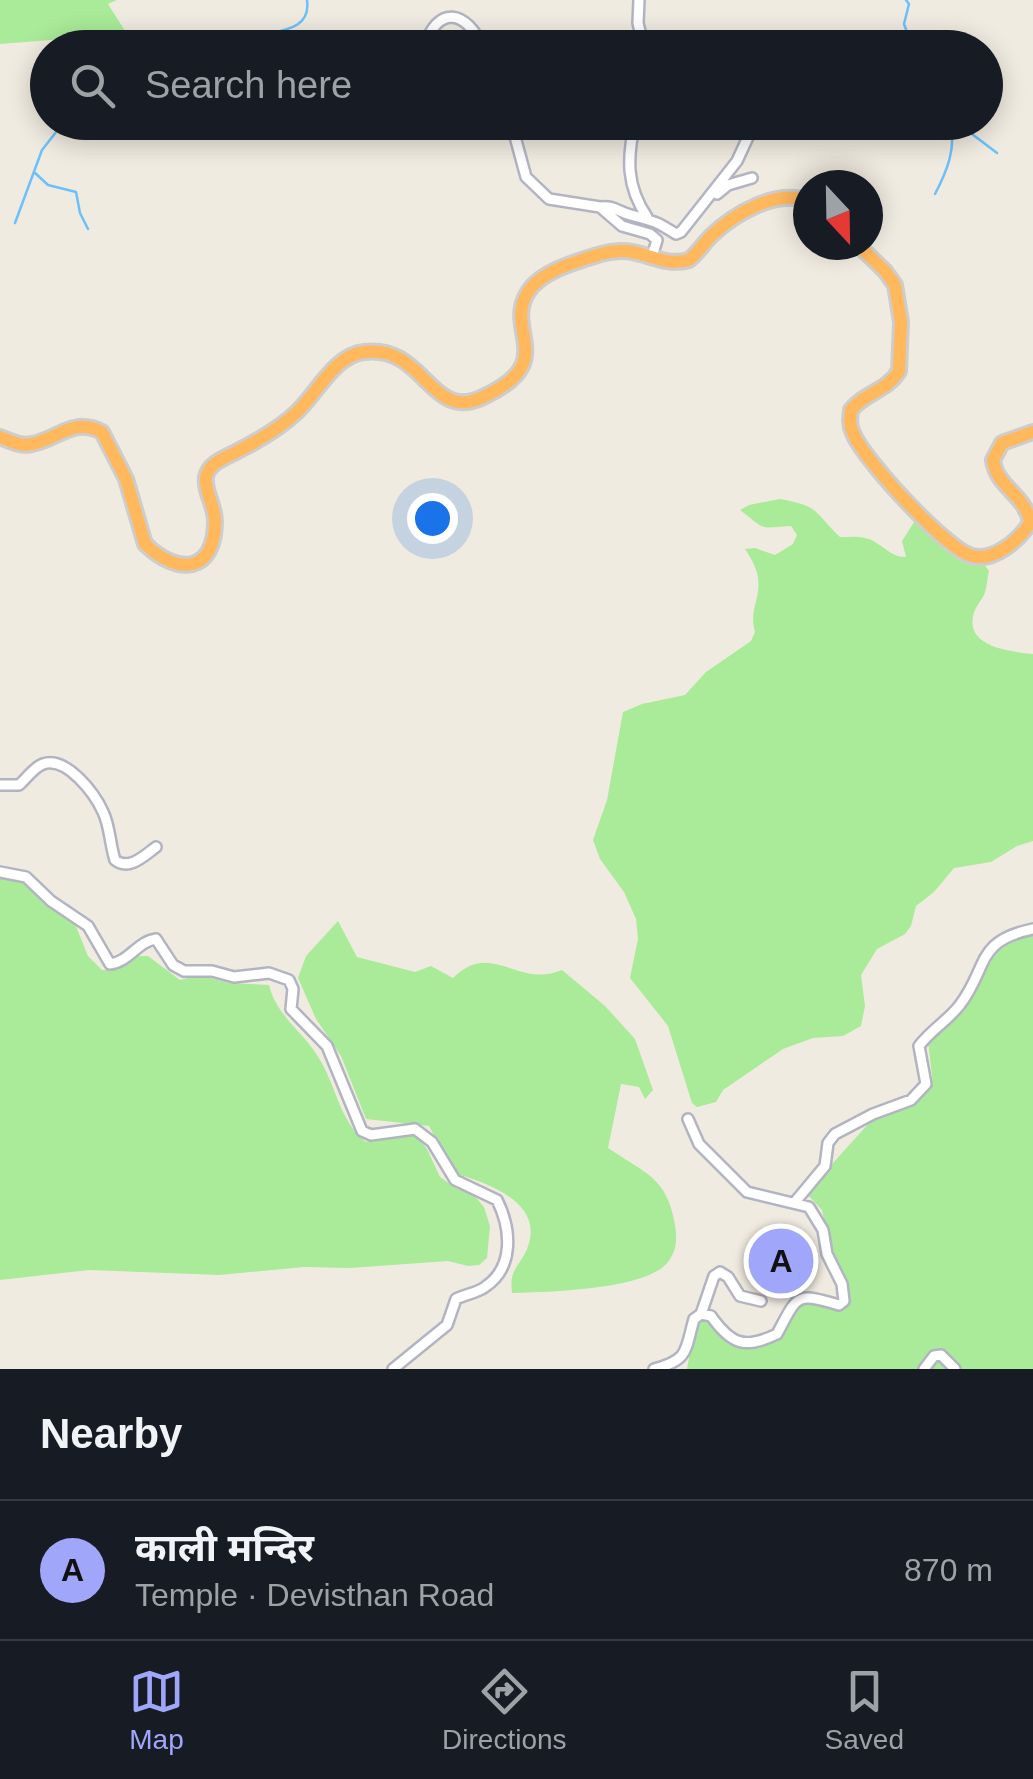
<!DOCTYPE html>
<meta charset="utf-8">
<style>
body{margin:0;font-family:Helvetica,"Noto Sans Devanagari",sans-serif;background:#242831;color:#f1f3f6}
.compass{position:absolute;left:793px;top:170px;width:90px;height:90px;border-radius:50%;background:#171b24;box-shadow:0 5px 25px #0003;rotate:158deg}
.you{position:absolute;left:432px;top:518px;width:35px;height:35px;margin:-25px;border:8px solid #fff;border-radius:50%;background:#1a73e8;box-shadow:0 0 0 15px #1a73e833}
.badge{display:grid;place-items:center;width:65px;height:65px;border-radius:50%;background:#a0a6fa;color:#111;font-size:32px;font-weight:700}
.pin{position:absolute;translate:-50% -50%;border:5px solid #fff;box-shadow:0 2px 10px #0006}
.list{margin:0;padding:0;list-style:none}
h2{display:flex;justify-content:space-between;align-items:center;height:130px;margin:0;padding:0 40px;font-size:42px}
h2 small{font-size:32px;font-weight:400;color:#9ea1a6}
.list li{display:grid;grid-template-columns:65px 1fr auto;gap:30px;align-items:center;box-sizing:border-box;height:140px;padding:0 40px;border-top:2px solid #363941}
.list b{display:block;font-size:38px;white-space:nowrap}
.list p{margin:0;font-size:32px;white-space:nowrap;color:#9ea1a6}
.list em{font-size:32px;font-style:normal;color:#9ea1a6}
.icon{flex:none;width:55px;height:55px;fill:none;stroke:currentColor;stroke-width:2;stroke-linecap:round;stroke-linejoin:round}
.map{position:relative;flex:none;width:1033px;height:1369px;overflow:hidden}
.search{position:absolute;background:#171b24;box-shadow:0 5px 25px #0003;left:30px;right:30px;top:30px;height:110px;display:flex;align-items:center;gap:25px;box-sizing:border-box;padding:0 35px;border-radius:55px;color:#9ea1a6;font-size:38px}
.sheet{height:270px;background:#171b24}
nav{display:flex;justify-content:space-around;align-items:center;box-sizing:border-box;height:140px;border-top:2px solid #363941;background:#171b24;font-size:28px;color:#9ea1a6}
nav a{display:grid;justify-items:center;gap:5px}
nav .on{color:#a0a6fa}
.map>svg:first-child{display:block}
.green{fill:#a9eb98}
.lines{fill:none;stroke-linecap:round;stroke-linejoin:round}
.stream{stroke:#6bc1fa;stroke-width:2.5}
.minor-casing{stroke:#b3b4c2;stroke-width:14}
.highway-casing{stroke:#cdcdcd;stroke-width:18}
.minor{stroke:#fff;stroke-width:9}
.highway{stroke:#ffb85c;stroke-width:12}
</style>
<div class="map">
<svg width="1033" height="1369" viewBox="0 0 1033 1369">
<rect width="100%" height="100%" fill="#f0ebe0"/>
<path class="green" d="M0 0H117L108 4 127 34 0 44Z
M780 499C820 506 813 511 840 537 852 537 864 535 875 542 887 549 892 557 906 557L902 541 916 519C934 533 958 574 983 563L989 571C987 579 987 588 984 595 980 603 974 608 973 617 967 647 1011 652 1033 654V841L1017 846 991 862 954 868 934 892 916 906 911 926 905 934 877 949 861 975 865 1006 861 1026 843 1036 813 1038 783 1049 723 1090 716 1102 697 1107 692 1103 668 1026 630 978 638 939 636 919 624 892 600 859 593 840 607 800 623 712 642 704 685 695 706 672 751 641 755 632C746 601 774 590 745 549L755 548 775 555 793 544 797 535 791 526C758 528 767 531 740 510L749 505Z
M0 876 23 882 43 903 75 924 88 956 102 970H111L138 956H148L180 980 199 975 229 983 269 985C276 1015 302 1031 317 1055 337 1085 338 1120 366 1142L413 1131 427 1149 440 1177 457 1189 471 1192 484 1207 490 1226 487 1258 479 1265 468 1266 448 1261 350 1268 304 1267 219 1275 89 1270 0 1280Z
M338 921 357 957 415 972 431 966 453 978C492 939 517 989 562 970L605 1006 635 1039 653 1090 645 1099 639 1087 621 1084 608 1148C646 1174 667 1177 675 1225 677 1239 677 1250 668 1262 647 1290 546 1292 512 1293 509 1269 518 1269 527 1249 546 1203 488 1183 454 1173L429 1126 366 1119 341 1056 316 1019 298 978 306 956Z
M1033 930V1369H687L695 1322 701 1316 710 1320 733 1346C771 1342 786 1323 810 1296L834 1309 848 1303 831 1252 822 1210 806 1193 869 1123 933 1085 928 1041 961 1010 999 948Z"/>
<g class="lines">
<path class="stream" d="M906 0 909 4 904 24 913 48
M258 48 263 35C285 30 311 28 307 0
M952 129 968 131 997 153
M34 172 48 185 76 192 80 213 88 229
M935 194C946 173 958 146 949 122
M15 223 42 150 64 122"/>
<defs>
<path id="minor" d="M639 0 638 23 644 48
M424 48C437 4 467 10 483 48
M511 122 526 177 549 199 600 207 622 226 650 234 657 240 652 257
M635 122C627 158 626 186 647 217
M717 194 728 185 752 178
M600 207C614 205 618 212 631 215 655 222 654 220 676 234L681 232 737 161 755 122
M0 785H19C26 779 34 767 43 764 67 756 95 794 103 812 110 826 110 845 115 860 129 871 144 856 156 847
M0 872 26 877 51 901 88 926 110 964C129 962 138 941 156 939L173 965 184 971H212L234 977 269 973 289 980 293 989 291 1009 327 1046 362 1131 371 1135 415 1129 432 1142 455 1180 497 1200C511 1228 515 1267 485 1287 477 1293 466 1294 456 1299L447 1325 393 1369
M795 1202 825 1166 828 1143 835 1134 873 1114 911 1100 926 1084 919 1046C930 1031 947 1021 959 1006 989 968 974 941 1033 929
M701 1314 714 1276 720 1272 728 1277 740 1296 761 1301
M654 1369C689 1360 685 1351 694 1319L701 1314 711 1316C731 1344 744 1350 777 1334 798 1295 795 1292 839 1305L844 1301 842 1284 827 1254 823 1230 809 1207 747 1192 699 1144 688 1119
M924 1369 934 1356 941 1355 955 1369"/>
<path id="highway" d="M858 245 885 271 895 285 901 322 899 371C887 391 864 393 851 410 850 418 849 425 853 433 863 459 947 550 972 556 994 562 1019 540 1030 523 1027 496 996 487 993 460L1002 443 1033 432
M0 437C10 441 21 447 32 444 59 439 72 417 102 432L126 479 145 544C178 576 215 573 215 521 215 506 204 491 206 477 208 464 224 458 234 453 256 442 279 429 297 412 317 393 335 355 364 352 424 344 430 421 481 398 561 362 503 331 528 292 541 271 578 261 601 254 639 242 657 269 689 260 698 253 703 244 711 236 734 214 776 189 808 201"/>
</defs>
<use href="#minor" class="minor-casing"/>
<use href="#highway" class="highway-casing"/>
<use href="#minor" class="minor"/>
<use href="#highway" class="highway"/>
</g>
</svg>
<svg class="compass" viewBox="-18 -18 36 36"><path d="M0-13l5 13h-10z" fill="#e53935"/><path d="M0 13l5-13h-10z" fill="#9ea1a6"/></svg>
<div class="you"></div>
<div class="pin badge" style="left:781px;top:1261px">A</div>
<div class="search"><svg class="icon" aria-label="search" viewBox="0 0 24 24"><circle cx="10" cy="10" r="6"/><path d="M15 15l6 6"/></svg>Search here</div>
</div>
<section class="sheet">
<h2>Nearby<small></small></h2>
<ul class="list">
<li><span class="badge">A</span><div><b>काली मन्दिर</b><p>Temple · Devisthan Road</p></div><em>870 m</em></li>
</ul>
</section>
<nav>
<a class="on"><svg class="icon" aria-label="map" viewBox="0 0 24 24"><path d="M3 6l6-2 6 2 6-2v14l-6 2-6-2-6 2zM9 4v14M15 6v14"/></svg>Map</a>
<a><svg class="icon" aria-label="directions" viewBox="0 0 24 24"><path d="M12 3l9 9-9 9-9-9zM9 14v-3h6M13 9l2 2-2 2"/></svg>Directions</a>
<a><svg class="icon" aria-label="saved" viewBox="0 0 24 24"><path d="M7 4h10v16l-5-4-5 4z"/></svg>Saved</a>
</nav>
